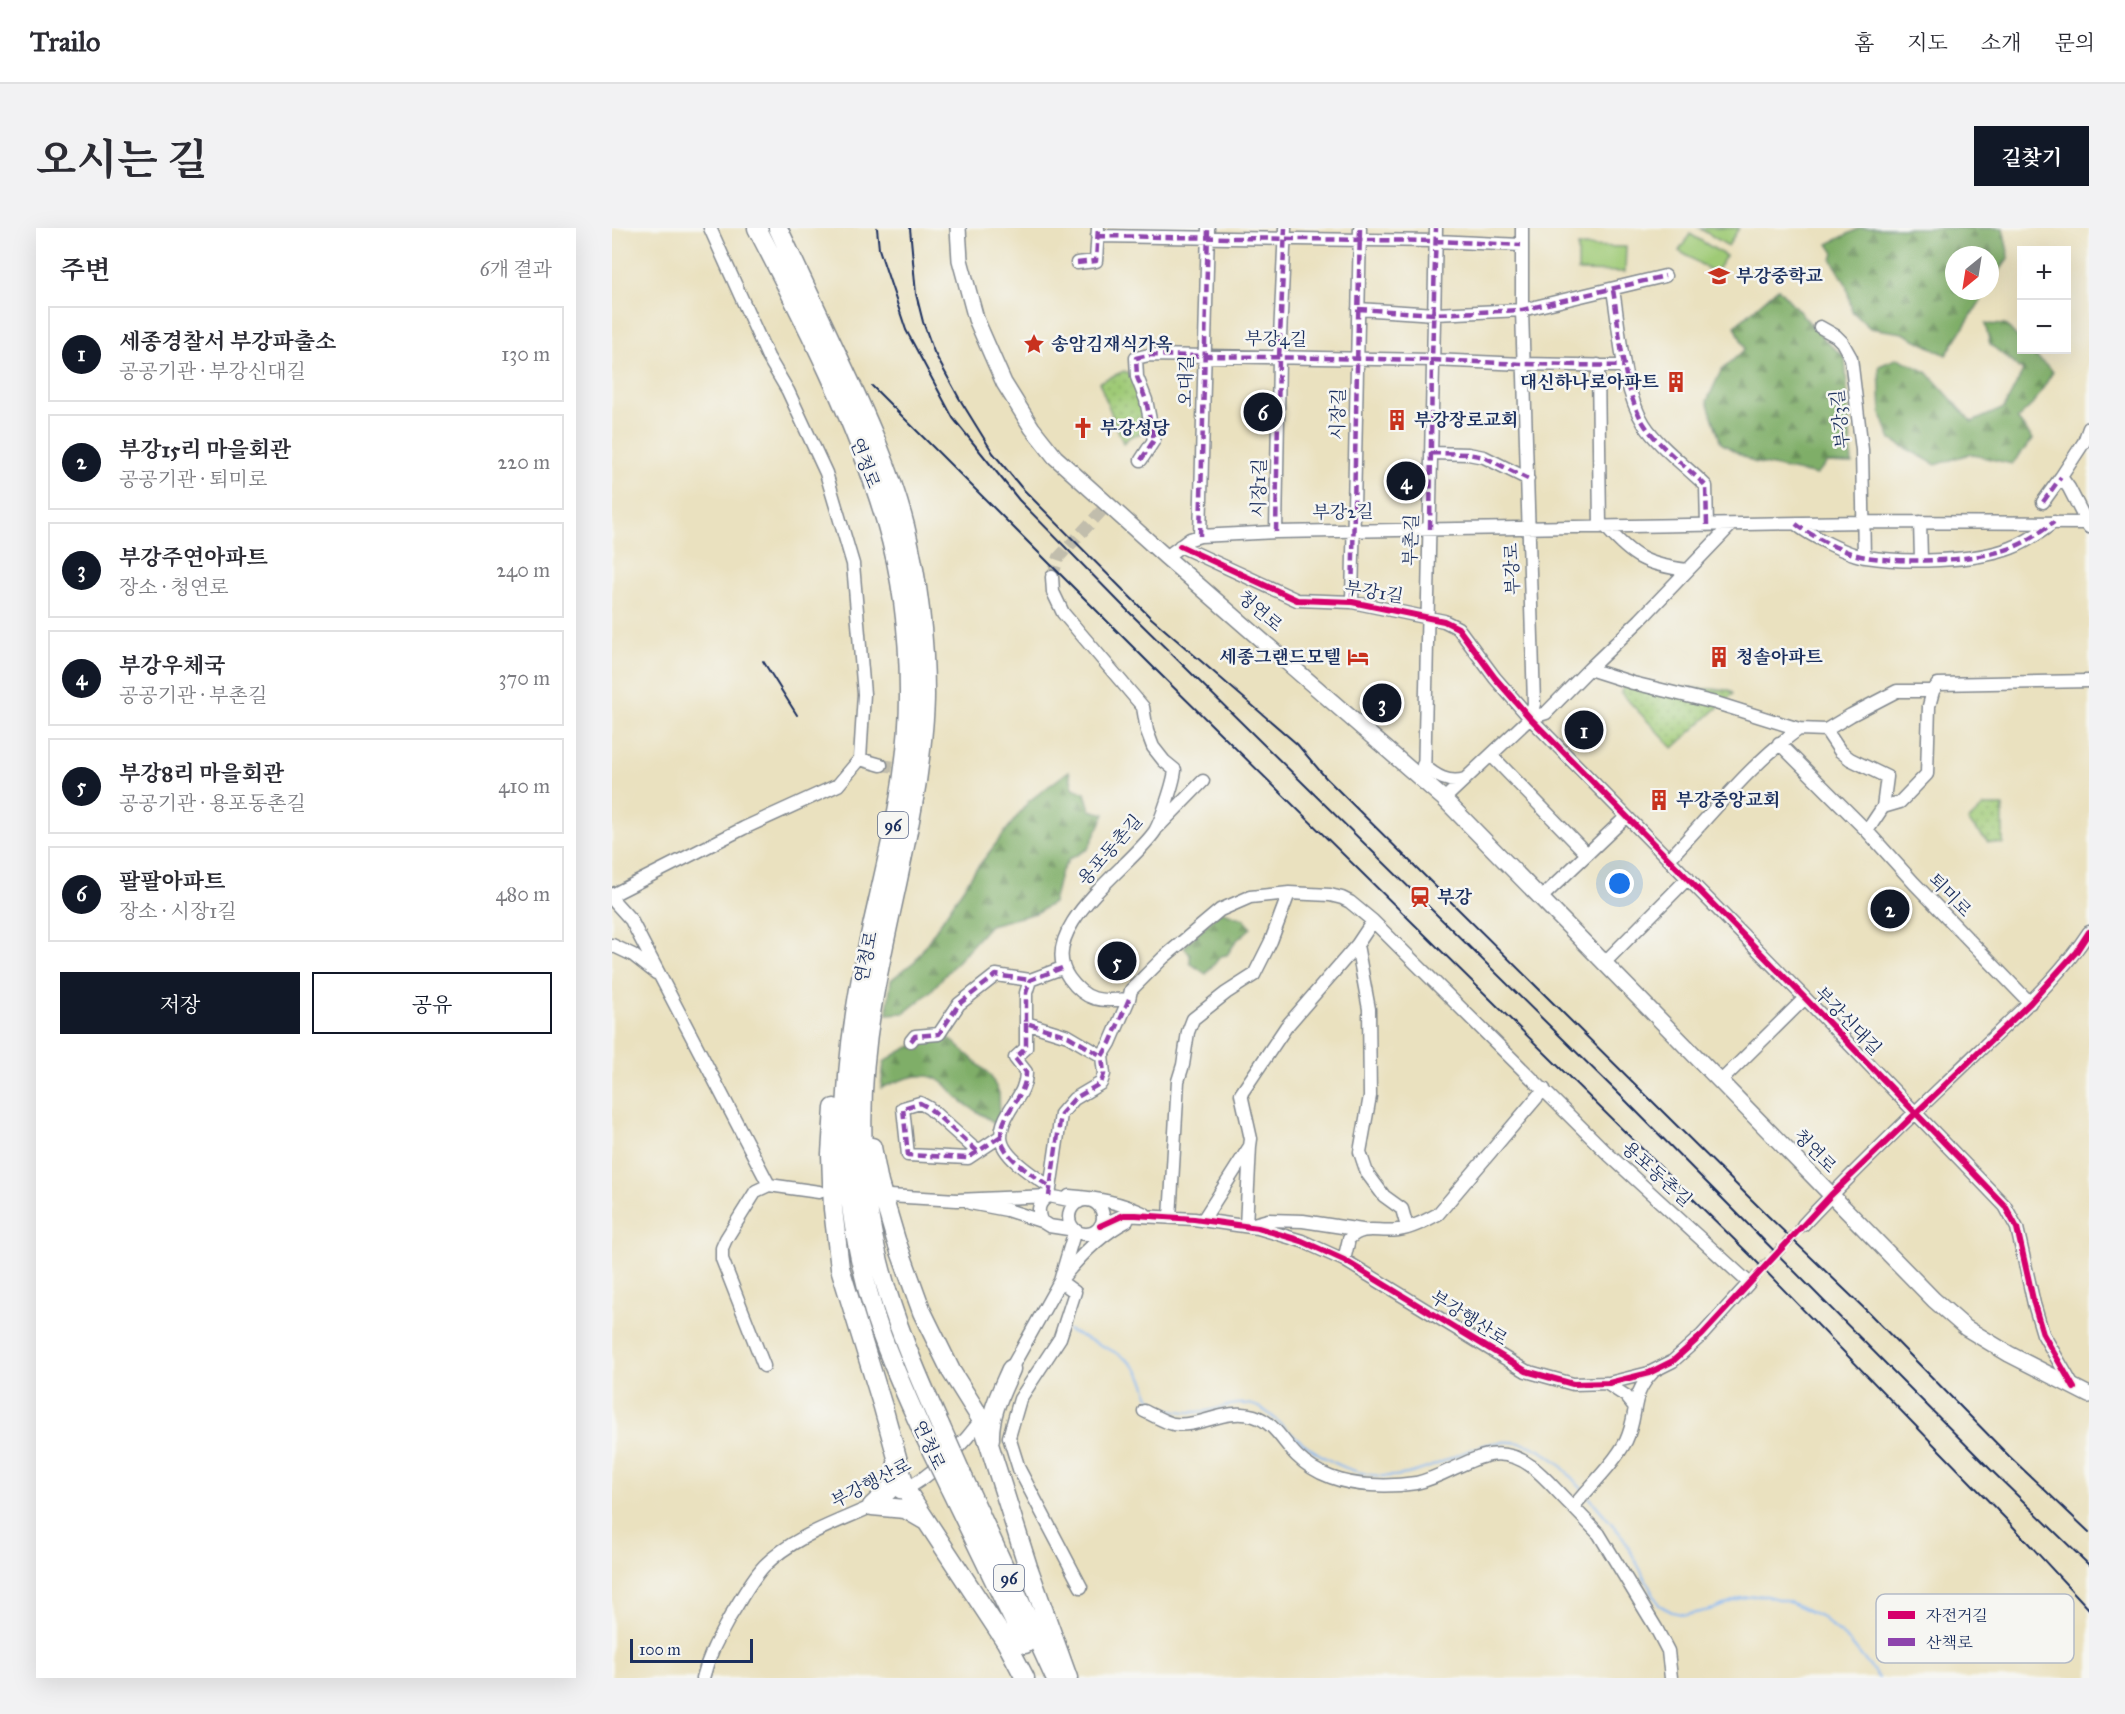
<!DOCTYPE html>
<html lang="ko">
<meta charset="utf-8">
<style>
body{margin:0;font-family:"IM FELL Great Primer","Noto Serif KR",serif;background:#f2f2f3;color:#2b2b33}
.controls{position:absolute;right:18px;top:18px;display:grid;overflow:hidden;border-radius:0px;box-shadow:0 6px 24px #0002}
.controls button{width:54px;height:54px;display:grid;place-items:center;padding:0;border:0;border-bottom:2px solid #e1e1e2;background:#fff;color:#2b2b33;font:30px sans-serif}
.compass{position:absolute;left:1333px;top:18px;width:54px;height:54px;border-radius:50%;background:#fff;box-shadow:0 6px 24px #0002;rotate:210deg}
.scale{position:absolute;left:18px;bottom:15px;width:123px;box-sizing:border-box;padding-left:6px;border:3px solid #1b2f5e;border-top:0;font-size:16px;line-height:21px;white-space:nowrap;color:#1b2f5e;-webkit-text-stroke:4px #f6f6f2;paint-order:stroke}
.you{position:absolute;left:1008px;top:656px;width:21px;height:21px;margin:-15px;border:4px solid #fff;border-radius:50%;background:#1a73e8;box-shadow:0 0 0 9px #1a73e833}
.badge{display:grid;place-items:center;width:39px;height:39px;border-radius:50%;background:#111827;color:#fff;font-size:20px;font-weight:700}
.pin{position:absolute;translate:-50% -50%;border:3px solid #fff;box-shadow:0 2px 6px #0006}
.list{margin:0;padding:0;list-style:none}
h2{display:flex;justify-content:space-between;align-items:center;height:78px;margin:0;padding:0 24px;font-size:26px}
h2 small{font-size:20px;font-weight:400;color:#7c7c81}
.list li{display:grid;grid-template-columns:39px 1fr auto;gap:18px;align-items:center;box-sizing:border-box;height:96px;margin:0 12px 12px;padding:0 12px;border:2px solid #e1e1e2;border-radius:0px}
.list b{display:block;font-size:22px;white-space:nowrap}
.list p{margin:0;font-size:20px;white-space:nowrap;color:#7c7c81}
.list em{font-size:20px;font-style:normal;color:#7c7c81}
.actions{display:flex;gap:12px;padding:18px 24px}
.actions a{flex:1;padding:14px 0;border:2px solid #111827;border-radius:0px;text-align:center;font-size:21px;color:#111827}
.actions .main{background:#111827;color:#fff}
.map{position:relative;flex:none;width:1477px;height:1450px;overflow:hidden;border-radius:0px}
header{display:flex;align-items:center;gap:36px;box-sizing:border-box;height:84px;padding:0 30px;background:#fff;border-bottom:2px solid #e1e1e2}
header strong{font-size:28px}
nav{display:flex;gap:33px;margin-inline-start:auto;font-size:21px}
.intro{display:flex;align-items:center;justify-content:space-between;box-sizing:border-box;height:144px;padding:0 36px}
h1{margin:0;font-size:42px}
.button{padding:15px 27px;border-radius:0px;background:#111827;color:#fff;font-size:21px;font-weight:700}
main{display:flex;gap:36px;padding:0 36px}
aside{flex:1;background:#fff;border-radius:0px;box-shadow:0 6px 24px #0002}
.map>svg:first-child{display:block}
.grass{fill:#9fca76;stroke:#5d7c6a;stroke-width:1.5}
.forest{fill:url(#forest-firs);stroke:#4d6e62;stroke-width:1.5}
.park{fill:url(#park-dots);stroke:#5d7c6a;stroke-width:1.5}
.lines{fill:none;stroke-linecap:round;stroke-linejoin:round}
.stream{stroke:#86b7f2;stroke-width:2}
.minor-tunnel{stroke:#c1bdac;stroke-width:12;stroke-dasharray:12 6;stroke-linecap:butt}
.minor-casing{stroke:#82888e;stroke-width:15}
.major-casing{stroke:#82888e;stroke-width:18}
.highway-casing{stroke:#82888e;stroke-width:21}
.minor{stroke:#fff;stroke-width:12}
.major{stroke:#fff;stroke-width:15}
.highway{stroke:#fff;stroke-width:18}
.rail{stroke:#1b2f5e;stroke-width:2}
.highway-bridge-casing{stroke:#82888e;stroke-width:21;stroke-linecap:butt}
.highway-bridge{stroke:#fff;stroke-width:18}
.quiet{stroke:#8e44ad;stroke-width:4.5;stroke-dasharray:9 4.5;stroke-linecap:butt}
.cycleway-casing{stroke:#f6f6f2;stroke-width:10}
.cycleway{stroke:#d6006c;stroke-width:6}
.labels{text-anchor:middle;stroke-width:5;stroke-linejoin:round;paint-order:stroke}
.shield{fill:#f6f6f2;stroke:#5d6b8a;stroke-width:1.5}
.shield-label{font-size:16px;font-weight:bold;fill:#1b2f5e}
.poi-label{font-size:18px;font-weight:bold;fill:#1b2f5e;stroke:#f6f6f2;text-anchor:start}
.street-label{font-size:18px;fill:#1b2f5e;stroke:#f6f6f2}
.key{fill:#f6f6f2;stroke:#b4bac6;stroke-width:1.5}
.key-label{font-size:16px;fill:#1b2f5e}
</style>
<header>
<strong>Trailo</strong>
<nav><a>홈</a><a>지도</a><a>소개</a><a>문의</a></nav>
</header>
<div class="intro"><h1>오시는 길</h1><a class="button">길찾기</a></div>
<main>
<aside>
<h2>주변<small>6개 결과</small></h2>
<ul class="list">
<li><span class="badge">1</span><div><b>세종경찰서 부강파출소</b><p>공공기관 · 부강신대길</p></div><em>130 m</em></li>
<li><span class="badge">2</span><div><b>부강15리 마을회관</b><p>공공기관 · 퇴미로</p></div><em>220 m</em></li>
<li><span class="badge">3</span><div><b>부강주연아파트</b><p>장소 · 청연로</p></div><em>240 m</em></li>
<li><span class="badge">4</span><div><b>부강우체국</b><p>공공기관 · 부촌길</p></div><em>370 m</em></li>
<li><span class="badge">5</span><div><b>부강8리 마을회관</b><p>공공기관 · 용포동촌길</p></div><em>410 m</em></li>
<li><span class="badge">6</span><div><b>팔팔아파트</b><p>장소 · 시장1길</p></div><em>480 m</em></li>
</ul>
<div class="actions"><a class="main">저장</a><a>공유</a></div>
</aside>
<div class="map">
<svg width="1477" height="1450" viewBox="0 0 1477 1450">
<defs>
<pattern id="forest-firs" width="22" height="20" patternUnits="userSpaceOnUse" patternTransform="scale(1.5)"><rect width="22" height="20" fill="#7fae67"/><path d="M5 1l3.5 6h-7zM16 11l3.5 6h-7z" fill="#678e58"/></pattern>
<pattern id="park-dots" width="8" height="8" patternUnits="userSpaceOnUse" patternTransform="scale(1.5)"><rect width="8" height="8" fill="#9fca76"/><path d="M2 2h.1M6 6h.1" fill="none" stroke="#81a464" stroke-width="1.8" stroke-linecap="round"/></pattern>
</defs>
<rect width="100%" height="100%" fill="#f6f6f2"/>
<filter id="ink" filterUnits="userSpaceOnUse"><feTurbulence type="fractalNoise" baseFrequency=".0167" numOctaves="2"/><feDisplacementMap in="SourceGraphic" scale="12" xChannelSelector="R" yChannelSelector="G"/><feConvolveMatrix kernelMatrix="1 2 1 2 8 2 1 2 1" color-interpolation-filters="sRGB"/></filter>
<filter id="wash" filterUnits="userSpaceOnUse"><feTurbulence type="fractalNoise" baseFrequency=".008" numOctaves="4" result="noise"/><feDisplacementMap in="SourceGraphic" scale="24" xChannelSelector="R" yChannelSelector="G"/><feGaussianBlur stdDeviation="1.35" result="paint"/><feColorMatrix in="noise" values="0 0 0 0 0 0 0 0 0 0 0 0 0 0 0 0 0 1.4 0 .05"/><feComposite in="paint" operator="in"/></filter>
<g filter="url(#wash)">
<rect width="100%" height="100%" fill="#eae1bf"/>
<path class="grass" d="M1087 0H1127L1116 18Z
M1078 6 1114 28 1103 45 1067 23Z
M966 18 1014 19 1013 44 966 43Z"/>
<path class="forest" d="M1248 0H1391L1397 29 1378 58V27H1342V63H1375L1334 127 1291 105 1258 100 1240 83 1234 56 1220 32 1222 25 1216 16Z
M1166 60 1217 116 1233 129 1240 236 1215 235 1204 247 1141 234 1109 215 1095 173 1109 143 1133 121 1123 98Z
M1373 96 1394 97 1409 113 1410 122H1417L1441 144 1422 175 1405 191 1421 211 1400 236 1357 226 1324 237 1279 212 1269 186 1267 138 1286 130 1315 144 1360 194 1392 180 1411 143 1378 116Z
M457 543 461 560 473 565 478 582 493 586 476 621 457 631 448 646 441 675 424 685 378 697 317 765 292 785 275 786 279 752 303 733 362 644 417 573Z
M608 683 632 691 639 700 625 712 615 727 609 728 594 746 578 735V727L572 719Z
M331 809H336L378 847 387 865 388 890 386 898C374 887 359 882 347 871 342 867 339 862 334 857 315 839 290 851 269 860L272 834C290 821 309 812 331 809Z"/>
<path class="park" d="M512 143 520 147 535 204 519 208 511 215 487 154Z
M1011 457 1117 462 1121 466 1061 520 1009 465Z
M1372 578H1391V616L1376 614 1356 593Z"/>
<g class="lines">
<path class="stream" d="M456 1102C487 1118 530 1127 536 1167 540 1171 544 1177 549 1179 562 1184 582 1185 595 1183 609 1181 619 1174 634 1176 653 1177 665 1194 679 1205 704 1227 733 1245 768 1248 831 1253 876 1186 936 1227 949 1235 960 1251 971 1262
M977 1269 1011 1309 1047 1377 1060 1384 1074 1387 1102 1381 1128 1370 1151 1367 1180 1375 1208 1388 1238 1414 1267 1450"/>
</g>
</g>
<g filter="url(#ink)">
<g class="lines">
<path class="minor-tunnel" d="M440 349 447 329 496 276
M269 537 299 541
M1137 1055 1191 997"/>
<defs>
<path id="minor" d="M485 8 824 13 909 17
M465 35 484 33 486 0
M1001 62C1008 102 1010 161 1032 196 1046 218 1075 239 1094 258L1095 297
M746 81 823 86 910 82 1053 48
M1208 99 1224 108 1230 114 1239 130 1250 222 1252 329
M986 137 988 299
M1477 200 1472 214 1449 249 1457 260 1477 299
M819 225 856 226 872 229 916 251
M529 232 542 212 534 172 525 149 524 130 537 127 820 132 912 136 1012 138
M1431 274 1449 249
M1308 294 1309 331
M1184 296C1197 307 1236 327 1254 329 1292 335 1363 334 1399 320 1415 314 1429 304 1442 294
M994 299C1021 330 1035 337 1076 342
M664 304 667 130 673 0
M588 308 596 0
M568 318 685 372 740 374 832 393 846 400 883 450 918 490 1193 770 1393 978 1405 1000 1422 1076 1431 1106 1462 1160
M554 329 578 311 588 308 664 304 1252 294 1476 295
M440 349 441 364 451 385 531 479 535 503 541 519 552 533 563 542C562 554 549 593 543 603 519 639 422 701 457 750 475 775 489 773 517 771L519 762 551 730 608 682 638 669 677 665
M740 374 748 0
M977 441 1028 392 1119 297
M1321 463 1317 478 1315 546 1288 574 1271 579 1255 603 1302 655 1418 775
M918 490 934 485 977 441 1021 455 1104 475 1187 501C1138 536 1099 587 1057 631
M1187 501 1214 502 1239 487 1285 463H1321L1326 456 1477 453
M1214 502 1228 523 1238 531 1275 549 1271 579
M1167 515 1255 603
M879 527 975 626
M248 531 269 537
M811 537C824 548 836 556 853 551
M812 553 824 0
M832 571 918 490 922 476 910 82V0
M546 599 591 553
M0 667 132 600 226 557 248 531 252 466 241 336 214 245 176 163 156 129 98 0
M929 670 1014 589
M0 671 19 692 157 957
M761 693 745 717 757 781 758 868 748 924 755 945 772 968 790 981 795 999
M0 717 21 727 44 745
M992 735 1076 650
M450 740 418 752 414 765V795L456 808 490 828
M414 795V820L403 830 414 844C414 860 406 869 398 882 393 890 389 899 389 909 389 928 423 949 437 958
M299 813 303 808 327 806 347 776 384 747 418 752
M1108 854 1193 770
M638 918 634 998 656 992 691 993 750 1002
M365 923 317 880 308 875 291 880 296 927 356 930 389 908
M277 968 345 972 437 968
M437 968 449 886 462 871 489 855 492 846 490 828 498 815 517 771
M457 968C484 970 508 974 533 986
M457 989a17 17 0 1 1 34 0a17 17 0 1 1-34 0Z
M358 975 395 982 429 993
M591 992 638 918 639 911 629 866 674 799 745 717
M1191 997C1247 937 1307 881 1366 824 1405 786 1447 750 1477 704
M488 998 512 987 582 991 646 1000 690 1013 732 1032 914 1143 961 1156 997 1155 1037 1145 1061 1133 1090 1107 1137 1055 996 926 761 693 738 674 730 670 718 667 677 665 659 713 642 747 614 765 581 791 576 804 571 837 566 853 558 990
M732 1032 737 1011C751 996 767 1005 786 1002 800 1000 813 993 826 986L932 861
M152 1138 110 1031V1020L114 1011 144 963 157 957 207 964
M1041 1144C1017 1168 1027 1186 1014 1213 1001 1237 978 1258 961 1279L987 1306 1044 1400 1056 1423 1059 1450
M396 1146 448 1053 463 1002 437 998 429 993C425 982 426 974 437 968L467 974
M994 1155 1014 1168 1022 1178
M532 1183C541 1187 552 1194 561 1196 588 1200 614 1179 642 1188 662 1194 671 1214 685 1228 704 1247 732 1256 759 1257 773 1258 791 1257 804 1255 846 1246 877 1207 919 1238 934 1249 947 1266 961 1279
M288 1264C318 1250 354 1215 372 1187
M469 1359 407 1241 397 1209 408 1171 448 1110 463 1064 448 1053C466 1030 489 1006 515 993
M91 1450C98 1423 106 1411 119 1387 129 1371 139 1352 152 1338 183 1307 227 1294 265 1276"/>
<path id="major" d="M346 0 348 32 364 91 392 155 420 200 443 229 554 329 832 571 1322 1072 1354 1100 1397 1126 1477 1167"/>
<path id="highway" d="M145 0C194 95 244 192 274 294 290 348 297 407 297 463 298 552 272 642 253 730 227 855 225 967 264 1091 277 1131 295 1169 312 1207
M166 0C188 47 210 94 232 141 256 192 279 244 293 298 306 352 313 410 313 466 313 494 309 524 305 553 293 629 273 703 260 779 246 862 246 952 267 1034 281 1090 304 1144 328 1197
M222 880 219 926 221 981 228 1040 271 1179 294 1262 394 1414 413 1450
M260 919 267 955 284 1012 310 1084 339 1143 369 1191 416 1339 456 1450
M378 1211C377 1186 389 1164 399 1141
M352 1251 443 1450
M337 1259 413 1416
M260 1278 293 1281 312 1292
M260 1278 281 1258 285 1235"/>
</defs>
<use href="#minor" class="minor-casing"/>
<use href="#major" class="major-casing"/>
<use href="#highway" class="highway-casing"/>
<use href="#minor" class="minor"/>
<use href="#major" class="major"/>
<use href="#highway" class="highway"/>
<path class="rail" d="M265 0 267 21 294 102 341 190 407 272 515 382 1011 870 1378 1241 1477 1337
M298 0 304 66 311 94 322 124 347 170 381 225 409 259 538 389 685 516 714 550 1155 987 1256 1084 1397 1228 1477 1304
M260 158 544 442 1139 1028 1394 1291 1477 1381
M151 433 185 487"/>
<defs>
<path id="highway-bridge" d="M328 1197 352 1251
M312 1207 337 1259"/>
</defs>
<use href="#highway-bridge" class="highway-bridge-casing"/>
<use href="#highway-bridge" class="highway-bridge"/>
<path class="quiet" d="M485 8 824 13 909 17
M465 35 484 33 486 0
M1001 62C1008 102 1010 161 1032 196 1046 218 1075 239 1094 258L1095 297
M746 81 823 86 910 82 1053 48
M819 225 856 226 872 229 916 251
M529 232 542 212 534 172 525 149 524 130 537 127 820 132 912 136 1012 138
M1431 274 1449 249
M1184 296C1197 307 1236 327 1254 329 1292 335 1363 334 1399 320 1415 314 1429 304 1442 294
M818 301 820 132 824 0
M664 304 667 130 673 0
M588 308 596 0
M740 374 748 0
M450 740 418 752 414 765V795L456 808 490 828
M414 795V820L403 830 414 844C414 860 406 869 398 882 393 890 389 899 389 909 389 928 423 949 437 958
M299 813 303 808 327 806 347 776 384 747 418 752
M365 923 317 880 308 875 291 880 296 927 356 930 389 908
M437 968 449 886 462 871 489 855 492 846 490 828 498 815 517 771"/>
<defs>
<path id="cycleway" d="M568 318 685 372 740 374 832 393 846 400 883 450 918 490 1193 770 1393 978 1405 1000 1422 1076 1431 1106 1462 1160
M488 998 512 987H524L582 991 646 1000 690 1013 732 1032 914 1143 961 1156 997 1155 1037 1145 1061 1133 1090 1107 1219 967 1418 775 1464 724 1477 704"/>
</defs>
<use href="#cycleway" class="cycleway-casing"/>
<use href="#cycleway" class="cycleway"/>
</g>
</g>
<defs>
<symbol id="school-bare" viewBox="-9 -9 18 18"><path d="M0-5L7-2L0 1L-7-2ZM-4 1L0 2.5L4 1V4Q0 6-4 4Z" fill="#c8321e" stroke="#f6f6f2" stroke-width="2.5" paint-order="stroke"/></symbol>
<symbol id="sight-bare" viewBox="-9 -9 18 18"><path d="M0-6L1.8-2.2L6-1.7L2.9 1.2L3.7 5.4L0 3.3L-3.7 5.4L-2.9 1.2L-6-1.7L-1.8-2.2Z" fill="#c8321e" stroke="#f6f6f2" stroke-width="2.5" paint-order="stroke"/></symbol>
<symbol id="building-bare" viewBox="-9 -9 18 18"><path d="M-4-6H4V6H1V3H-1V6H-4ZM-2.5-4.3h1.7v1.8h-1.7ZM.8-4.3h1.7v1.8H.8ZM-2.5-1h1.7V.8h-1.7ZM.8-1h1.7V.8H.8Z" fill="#c8321e" stroke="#f6f6f2" stroke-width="2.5" paint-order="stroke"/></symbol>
<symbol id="church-bare" viewBox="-9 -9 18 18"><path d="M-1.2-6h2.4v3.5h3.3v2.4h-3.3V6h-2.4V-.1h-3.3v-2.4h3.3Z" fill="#c8321e" stroke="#f6f6f2" stroke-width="2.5" paint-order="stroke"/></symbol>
<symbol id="hotel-bare" viewBox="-9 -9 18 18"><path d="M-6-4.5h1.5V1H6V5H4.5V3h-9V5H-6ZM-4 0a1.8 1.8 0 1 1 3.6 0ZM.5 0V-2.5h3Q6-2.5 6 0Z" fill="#c8321e" stroke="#f6f6f2" stroke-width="2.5" paint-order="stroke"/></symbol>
<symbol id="station-bare" viewBox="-9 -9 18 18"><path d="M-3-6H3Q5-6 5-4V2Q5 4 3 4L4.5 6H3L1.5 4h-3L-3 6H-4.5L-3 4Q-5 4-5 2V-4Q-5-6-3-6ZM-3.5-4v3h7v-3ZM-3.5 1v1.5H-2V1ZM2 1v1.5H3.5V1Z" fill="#c8321e" stroke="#f6f6f2" stroke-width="2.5" paint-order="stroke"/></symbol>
</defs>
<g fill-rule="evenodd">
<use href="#school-bare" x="1092" y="33" width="30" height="30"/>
<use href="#sight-bare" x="407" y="101" width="30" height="30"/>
<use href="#building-bare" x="1049" y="139" width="30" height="30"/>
<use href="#building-bare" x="770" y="177" width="30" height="30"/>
<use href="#church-bare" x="456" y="185" width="30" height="30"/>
<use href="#hotel-bare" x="731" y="414" width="30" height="30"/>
<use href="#building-bare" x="1092" y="414" width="30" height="30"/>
<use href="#building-bare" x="1032" y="557" width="30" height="30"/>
<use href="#station-bare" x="793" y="654" width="30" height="30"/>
</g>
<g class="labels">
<g class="shield">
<rect x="266" y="584" width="30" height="26" rx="4.5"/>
<rect x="382" y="1337" width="30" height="26" rx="4.5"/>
</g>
<g class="shield-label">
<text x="281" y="603">96</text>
<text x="397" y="1356">96</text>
</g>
<g class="poi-label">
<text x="1124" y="54">부강중학교</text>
<text x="439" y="122">송암김재식가옥</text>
<text x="1047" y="160" text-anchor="end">대신하나로아파트</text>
<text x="802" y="198">부강장로교회</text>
<text x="488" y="206">부강성당</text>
<text x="729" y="435" text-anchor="end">세종그랜드모텔</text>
<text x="1124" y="435">청솔아파트</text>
<text x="1064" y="578">부강중앙교회</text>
<text x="825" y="675">부강</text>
</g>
<g class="street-label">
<text transform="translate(664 111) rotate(1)" y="6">부강4길</text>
<text transform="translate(574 153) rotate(-89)" y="6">오대길</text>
<text transform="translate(726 186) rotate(-89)" y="6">시장길</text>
<text transform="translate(1228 191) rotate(-96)" y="6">부강3길</text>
<text transform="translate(253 235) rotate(69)" y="6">연청로</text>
<text transform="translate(647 260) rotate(-89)" y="6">시장1길</text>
<text transform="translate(731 284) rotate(-1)" y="6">부강2길</text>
<text transform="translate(799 312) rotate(-88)" y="6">부촌길</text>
<text transform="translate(900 341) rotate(-92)" y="6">부강로</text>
<text transform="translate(762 364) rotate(9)" y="6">부강1길</text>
<text transform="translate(648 383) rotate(41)" y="6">청연로</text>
<text transform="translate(498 622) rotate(-49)" y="6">용포동촌길</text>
<text transform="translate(1338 667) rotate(46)" y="6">퇴미로</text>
<text transform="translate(254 729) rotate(-78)" y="6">연청로</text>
<text transform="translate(1236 793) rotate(46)" y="6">부강신대길</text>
<text transform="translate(1203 923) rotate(46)" y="6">청연로</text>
<text transform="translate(1045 946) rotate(42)" y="6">용포동촌길</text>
<text transform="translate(857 1090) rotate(32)" y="6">부강행산로</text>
<text transform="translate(317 1217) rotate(65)" y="6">연청로</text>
<text transform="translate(259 1255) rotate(-27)" y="6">부강행산로</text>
</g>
</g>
<rect x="1264" y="1366" width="198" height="69" rx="9" class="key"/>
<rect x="1276" y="1383" width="27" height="8" fill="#d6006c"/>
<rect x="1276" y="1410" width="27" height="8" fill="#8e44ad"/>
<g class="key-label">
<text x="1314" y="1393">자전거길</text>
<text x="1314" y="1420">산책로</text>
</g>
</svg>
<div class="controls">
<button>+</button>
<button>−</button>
</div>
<svg class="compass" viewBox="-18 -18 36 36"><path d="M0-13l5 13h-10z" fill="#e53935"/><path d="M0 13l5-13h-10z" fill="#7c7c81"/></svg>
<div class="scale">100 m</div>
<div class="you"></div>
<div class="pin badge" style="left:972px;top:502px">1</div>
<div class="pin badge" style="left:1278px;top:681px">2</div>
<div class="pin badge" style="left:770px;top:475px">3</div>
<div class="pin badge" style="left:794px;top:253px">4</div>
<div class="pin badge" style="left:505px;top:733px">5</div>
<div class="pin badge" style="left:651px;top:184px">6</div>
</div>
</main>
